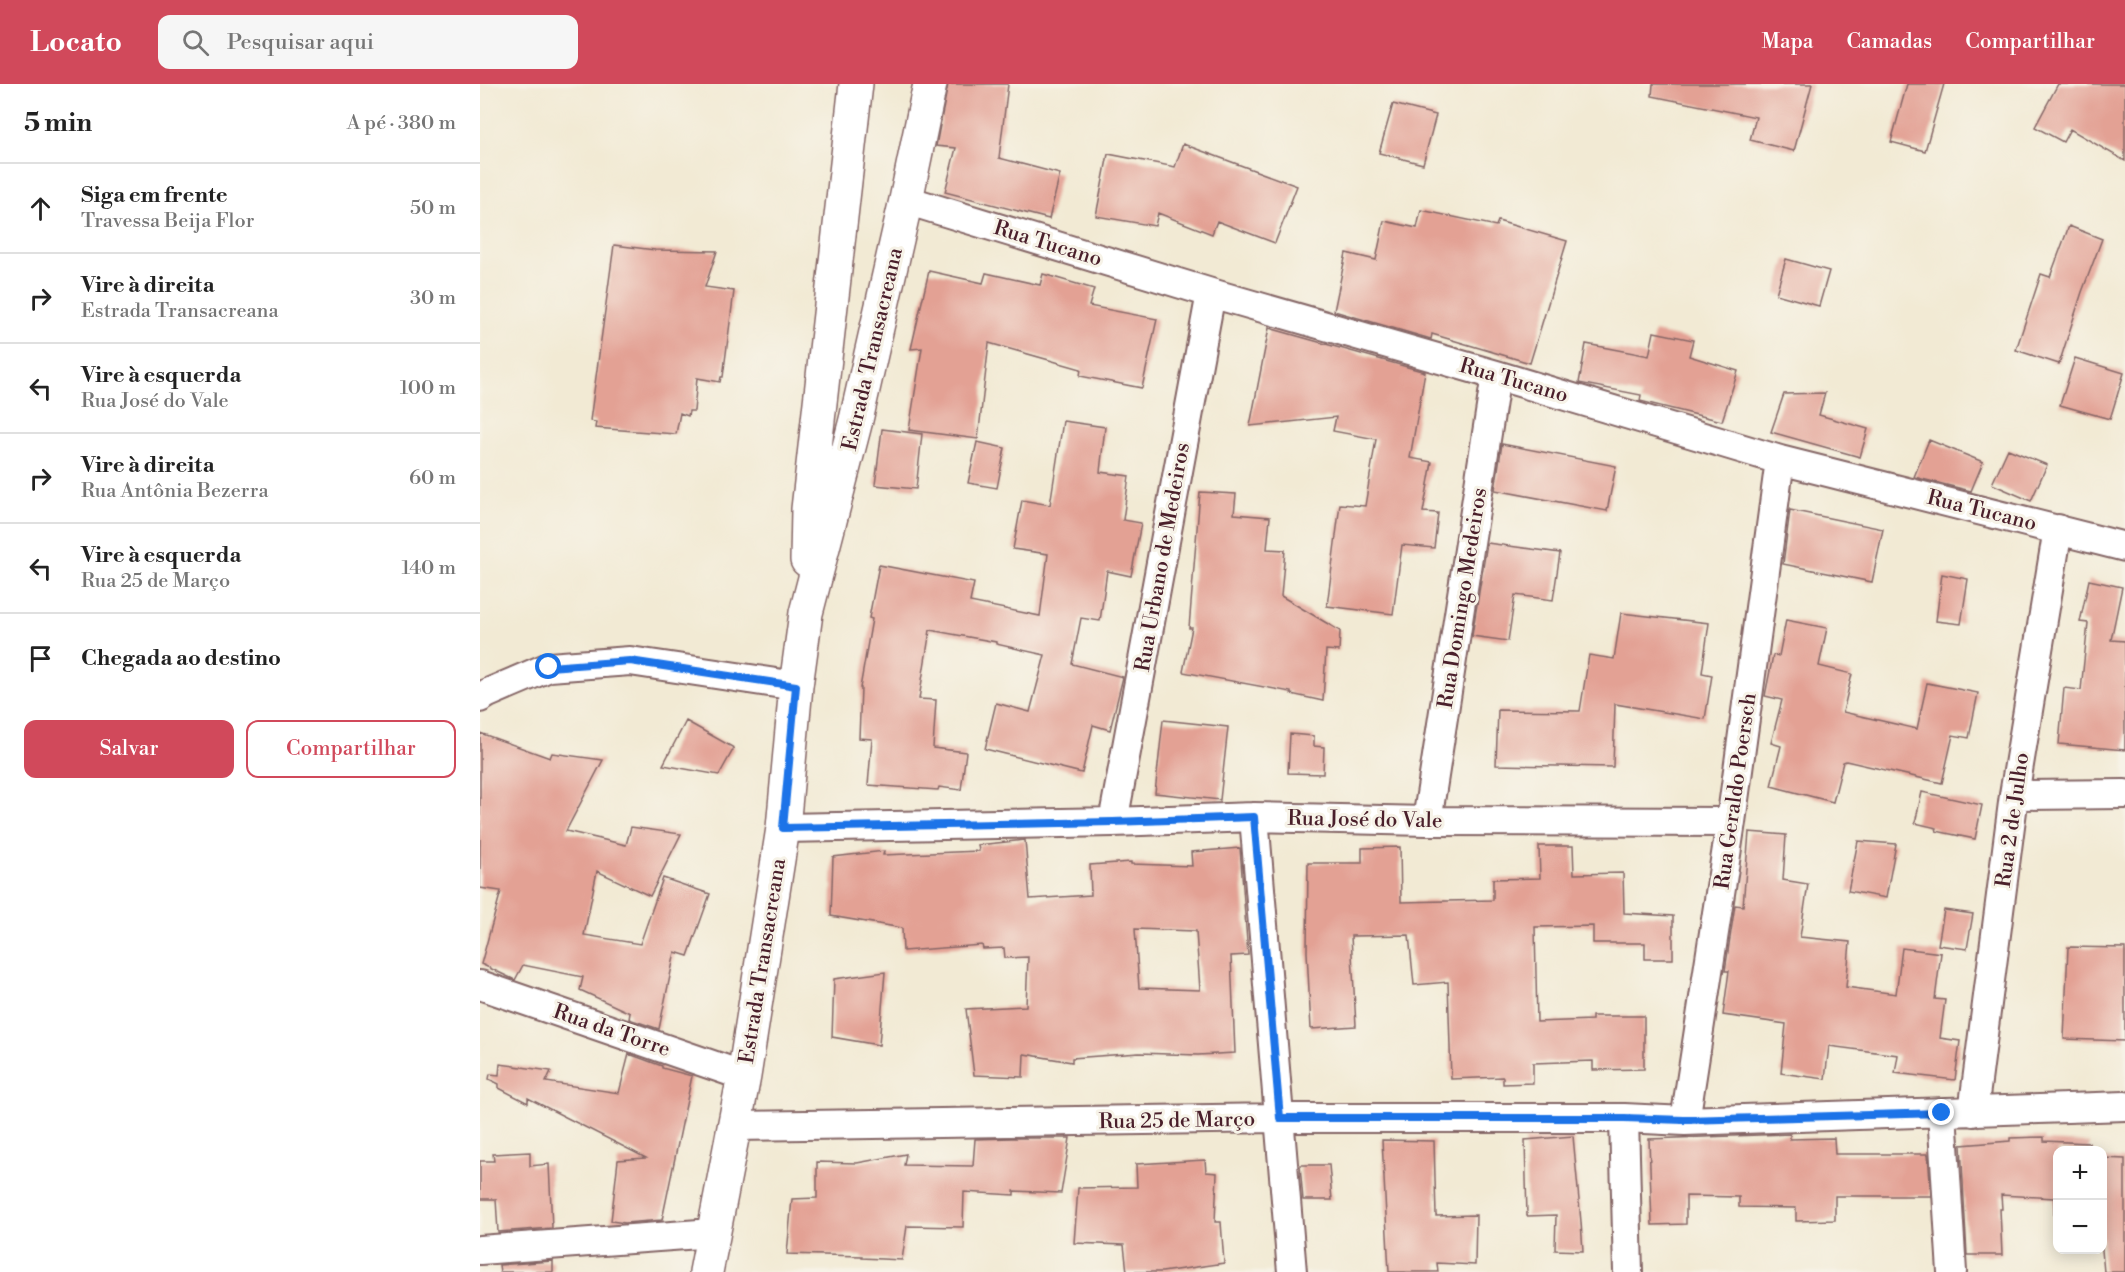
<!DOCTYPE html>
<html lang="pt">
<meta charset="utf-8">
<style>
body{margin:0;font-family:"Libre Bodoni",serif;background:#f6f6f6;color:#222}
.controls{position:absolute;right:18px;bottom:18px;display:grid;overflow:hidden;border-radius:12px;box-shadow:0 3px 15px #0003}
.controls button{width:54px;height:54px;display:grid;place-items:center;padding:0;border:0;border-bottom:2px solid #e0e0e0;background:#fff;color:#222;font:30px sans-serif}
.stop{position:absolute;width:18px;height:18px;margin:-14px;border:4px solid #1a73e8;border-radius:50%;background:#fff}
.stop.end{background:#1a73e8;border-color:#fff;box-shadow:0 2px 6px #0008}
.list{margin:0;padding:0;list-style:none}
h2{display:flex;justify-content:space-between;align-items:center;height:78px;margin:0;padding:0 24px;font-size:26px}
h2 small{font-size:20px;font-weight:400;color:#767676}
.list li{display:grid;grid-template-columns:39px 1fr auto;gap:18px;align-items:center;box-sizing:border-box;height:90px;padding:0 24px;border-top:2px solid #e0e0e0}
.list b{display:block;font-size:22px;white-space:nowrap}
.list p{margin:0;font-size:20px;white-space:nowrap;color:#767676}
.list em{font-size:20px;font-style:normal;color:#767676}
.actions{display:flex;gap:12px;padding:18px 24px}
.actions a{flex:1;padding:14px 0;border:2px solid #d1495b;border-radius:12px;text-align:center;font-size:21px;color:#d1495b}
.actions .main{background:#d1495b;color:#fff}
.icon{flex:none;width:33px;height:33px;fill:none;stroke:currentColor;stroke-width:2;stroke-linecap:round;stroke-linejoin:round}
.map{position:relative;flex:none;width:1645px;height:1188px;overflow:hidden}
header{display:flex;align-items:center;gap:36px;box-sizing:border-box;height:84px;padding:0 30px;background:#d1495b;color:#fff}
header strong{font-size:28px}
nav{display:flex;gap:33px;margin-inline-start:auto;font-size:21px}
.search{width:420px;height:54px;background:#f6f6f6;display:flex;align-items:center;gap:15px;box-sizing:border-box;padding:0 21px;border-radius:12px;color:#767676;font-size:22px}
main{display:flex}
aside{flex:1;background:#fff}
.map>svg:first-child{display:block}
.building{fill:#e3a194;fill-rule:evenodd}
.lines{fill:none;stroke-linecap:round;stroke-linejoin:round}
.minor-casing{stroke:#856666;stroke-width:32}
.tertiary-casing{stroke:#856666;stroke-width:36}
.minor{stroke:#fff;stroke-width:28}
.tertiary{stroke:#fff;stroke-width:33}
.route{stroke:#1a73e8;stroke-width:8}
.labels{text-anchor:middle;stroke-width:6;stroke-linejoin:round;paint-order:stroke}
.street-label{font-size:21px;fill:#4a1f2b;stroke:#f7f3e8}
</style>
<header>
<strong>Locato</strong>
<div class="search"><svg class="icon" aria-label="search" viewBox="0 0 24 24"><circle cx="10" cy="10" r="6"/><path d="M15 15l6 6"/></svg>Pesquisar aqui</div>
<nav><a>Mapa</a><a>Camadas</a><a>Compartilhar</a></nav>
</header>
<main>
<aside>
<h2>5 min<small>A pé · 380 m</small></h2>
<ul class="list">
<li><svg class="icon" aria-label="ahead" viewBox="0 0 24 24"><path d="M12 20V5M6 11l6-6 6 6"/></svg><div><b>Siga em frente</b><p>Travessa Beija Flor</p></div><em>50 m</em></li>
<li><svg class="icon" aria-label="right" viewBox="0 0 24 24"><path d="M7 20v-9h11M14 6l5 5-5 5"/></svg><div><b>Vire à direita</b><p>Estrada Transacreana</p></div><em>30 m</em></li>
<li><svg class="icon" aria-label="left" viewBox="0 0 24 24"><path d="M17 20v-9H6M10 6l-5 5 5 5"/></svg><div><b>Vire à esquerda</b><p>Rua José do Vale</p></div><em>100 m</em></li>
<li><svg class="icon" aria-label="right" viewBox="0 0 24 24"><path d="M7 20v-9h11M14 6l5 5-5 5"/></svg><div><b>Vire à direita</b><p>Rua Antônia Bezerra</p></div><em>60 m</em></li>
<li><svg class="icon" aria-label="left" viewBox="0 0 24 24"><path d="M17 20v-9H6M10 6l-5 5 5 5"/></svg><div><b>Vire à esquerda</b><p>Rua 25 de Março</p></div><em>140 m</em></li>
<li><svg class="icon" aria-label="arrive" viewBox="0 0 24 24"><path d="M6 21V4h12l-3 4 3 4H6"/></svg><div><b>Chegada ao destino</b></div></li>
</ul>
<div class="actions"><a class="main">Salvar</a><a>Compartilhar</a></div>
</aside>
<div class="map">
<svg width="1645" height="1188" viewBox="0 0 1645 1188">
<rect width="100%" height="100%" fill="#f7f3e8"/>
<filter id="ink" filterUnits="userSpaceOnUse"><feTurbulence type="fractalNoise" baseFrequency=".0167" numOctaves="2"/><feDisplacementMap in="SourceGraphic" scale="12" xChannelSelector="R" yChannelSelector="G"/><feConvolveMatrix kernelMatrix="1 2 1 2 8 2 1 2 1" color-interpolation-filters="sRGB"/></filter>
<filter id="wash" filterUnits="userSpaceOnUse"><feTurbulence type="fractalNoise" baseFrequency=".008" numOctaves="4" result="noise"/><feDisplacementMap in="SourceGraphic" scale="24" xChannelSelector="R" yChannelSelector="G"/><feGaussianBlur stdDeviation="1.35" result="paint"/><feColorMatrix in="noise" values="0 0 0 0 0 0 0 0 0 0 0 0 0 0 0 0 0 1.4 0 .05"/><feComposite in="paint" operator="in"/></filter>
<g filter="url(#wash)">
<rect width="100%" height="100%" fill="#f2ead4"/>
<g id="blocks">
<path class="building" d="M468 0H528L519 74 580 90 569 135 465 108 476 64 456 62Z
M1173 0H1332L1314 67 1270 56 1276 33 1172 12Z
M1427 0H1464L1445 67 1411 58Z
M1578 0H1645V77L1590 45 1583 58 1555 43Z
M913 20 956 31 943 80 899 69Z
M703 60 817 102 795 159 737 137 732 150 678 129 675 142 616 132 628 70 695 83Z
M941 126 1016 142 1018 137 1087 157 1050 279 952 250 951 255 854 227 866 169 896 176 904 137 937 144Z
M1589 142 1622 155 1602 208 1579 280 1536 266 1561 190 1570 193Z
M134 161 175 166 237 167 225 203 254 207 243 293H241L240 298 217 294 214 327H209L208 332 200 329 196 350 115 344 116 338 110 337Z
M1306 175 1349 187 1339 222 1296 210Z
M449 187 503 199 506 189 560 201 563 190 614 205 609 222 677 235 662 304 600 292 601 285 509 259 498 355 429 346 442 264 431 265Z
M789 244 945 288 930 374 952 378 943 428 958 429 954 464 922 461 913 530 847 522 860 420 885 422 896 355 853 347 856 333 770 342Z
M1174 248 1213 256 1209 272 1258 287 1242 337 1160 317 1161 311 1099 299 1106 260 1169 272Z
M1595 274 1644 289 1630 335 1580 321Z
M1345 309 1339 331 1388 345 1380 373 1291 348 1304 310Z
M583 337 625 343 620 388 649 392 643 436 661 439 651 492 627 487 620 537 601 534 592 580 643 593 630 646 613 641 602 689 505 665 516 619 550 628 565 571 516 560V558L450 546 439 615 456 616 453 664 486 668 481 706 459 703 458 706 388 701 392 655 379 654 381 604H380L392 535 389 534 399 481 494 499 490 518 560 532 568 470 533 465 542 416 570 421Z
M402 345 442 350 436 405 395 401Z
M1449 356 1503 378 1491 407 1434 393Z
M497 358 525 364 517 404 488 399Z
M1022 360 1136 382 1127 427 1015 406Z
M1528 365 1567 381 1551 417 1512 400Z
M720 408 756 410 754 430 790 433 787 465 805 466 801 512 860 547 859 567 846 566 843 617 811 610V608L703 588 712 544H709Z
M1310 426 1403 445 1392 498 1303 480Z
M1007 459 1080 469 1073 516 1035 511 1028 557 992 552Z
M1462 490 1488 495 1481 540 1456 537Z
M1609 496 1642 503 1631 556 1645 557V666L1579 660 1584 604 1601 606 1608 539 1600 538Z
M1141 529 1229 539 1222 589 1232 591 1225 635 1135 620 1133 683 1016 681 1018 626 1100 627 1109 571 1134 575Z
M1306 536 1347 544 1339 582 1372 590 1363 628 1437 645 1447 599 1498 609 1489 654 1473 651 1462 699 1366 677 1363 678 1353 718 1291 702 1301 662 1291 659 1302 616 1285 612 1293 571 1299 572Z
M683 636 748 643 740 716 675 709Z
M206 637 254 664 239 691 183 681Z
M0 649 70 674 72 669 123 676 86 747 146 761 151 743 201 750 170 812 117 787 104 851 160 860 183 794 230 810 208 872 195 868 179 945 149 935 150 929 100 906 103 893 43 881 35 896 1 880 21 807 0 804Z
M810 650 834 652V662L844 663 843 690 808 689Z
M1442 708 1502 721 1495 755 1456 747 1457 744 1435 739Z
M1269 748 1306 751 1303 796 1328 800 1320 853 1370 858 1366 903 1416 910 1422 864 1461 869 1455 915 1465 916 1460 954 1480 957 1475 996 1415 989 1418 971 1349 962 1345 995 1301 989 1306 940 1243 931 1249 887H1245L1255 821 1263 822Z
M545 756 550 815 611 811 610 781 651 778V780L712 782 711 768 760 764 768 871 751 872 755 969 718 971 659 969 592 974V978L544 970 543 993 494 991 486 925 546 922 548 873 525 874 524 864 503 865 502 861 423 867 422 844 351 832 353 773 404 767 403 771 499 767 498 761ZM655 845 716 847 720 906 659 904Z
M1378 757 1416 760 1406 814 1368 807Z
M1059 762H1093L1094 790 1143 789 1144 829 1193 832V875H1165V859H1113V842L1055 843 1057 938 1112 936V932H1164V985L1113 986V977L1053 979V999L1023 1000V993L971 995 968 898 934 901 929 851 871 852 876 942 831 945 827 868 828 779H882V764L920 763 921 818 1013 816V795L1060 794Z
M1464 826 1493 830 1487 865 1458 861Z
M1588 863 1645 864V957L1584 955Z
M405 888 399 961 352 953 354 895Z
M149 970 182 982V984L212 992 182 1136 145 1139 131 1137 138 1076 166 1074 48 1014V1019L19 1004V1000L9 995 10 990 19 991 20 980 71 987 66 998 139 1009Z
M1310 1050V1055L1354 1054 1355 1070H1448L1451 1112H1355V1136L1316 1137V1124L1259 1123V1113L1206 1112V1140L1172 1141 1169 1055Z
M1093 1052 1101 1138 1103 1167 1075 1166 1076 1131 1047 1132 1045 1056Z
M1564 1053V1057L1609 1059V1066H1578V1135H1574V1114L1521 1111 1522 1125H1520L1522 1171H1487L1481 1061 1530 1057V1054Z
M532 1054H590L581 1109 534 1107V1111L484 1108 483 1143 427 1142 422 1176 382 1174V1172L307 1170 312 1115 337 1114V1078L377 1079 426 1070 424 1081 493 1082 495 1055Z
M902 1056 954 1057 956 1132 996 1131 995 1181 957 1179 958 1188H909Z
M50 1068V1082L69 1080 72 1144 18 1148 16 1115H0V1077H14L13 1070Z
M1623 1074 1645 1075V1188H1624L1622 1166Z
M725 1076 726 1088 737 1089 735 1138H741L744 1179 682 1188H647L644 1161 594 1159 598 1104 657 1103 656 1080Z
M820 1081H849L852 1116H823Z
M73 1177V1188H20L19 1181Z"/>
</g>
</g>
<g filter="url(#ink)">
<use href="#blocks" fill-opacity="0" stroke="#856666" stroke-width="1.5"/>
<g class="lines">
<defs>
<path id="minor" d="M426 116 731 209 1016 291 1300 376 1645 463
M0 614 8 609 69 583 150 577 316 602
M1534 711 1645 710
M774 733 812 1188
M947 737 1016 291
M633 738 731 209
M303 744 633 738 774 733 947 737 1251 738
M0 901 264 992
M1493 1028 1534 711 1578 445
M1462 1029 1472 1188
M1144 1034 1148 1188
M1205 1037 1251 738 1300 376
M253 1042 800 1034H1144L1205 1037 1645 1022
M0 1166 233 1149"/>
<path id="tertiary" d="M327 476 328 425 376 0
M226 1188 264 992 303 744 316 602 326 529 376 336 426 116 450 0"/>
</defs>
<use href="#minor" class="minor-casing"/>
<use href="#tertiary" class="tertiary-casing"/>
<use href="#minor" class="minor"/>
<use href="#tertiary" class="tertiary"/>
</g>
</g>
<g class="lines" filter="url(#ink)">
<path class="route" d="M69 583 150 577 316 602 303 744 633 738 774 733 800 1034H1144L1204 1036 1462 1029"/>
</g>
<g class="labels">
<g class="street-label">
<text transform="translate(568 159) rotate(17)" y="7">Rua Tucano</text>
<text transform="translate(392 265) rotate(-77)" y="7">Estrada Transacreana</text>
<text transform="translate(1034 296) rotate(16)" y="7">Rua Tucano</text>
<text transform="translate(1502 426) rotate(14)" y="7">Rua Tucano</text>
<text transform="translate(682 473) rotate(-80)" y="7">Rua Urbano de Medeiros</text>
<text transform="translate(982 514) rotate(-81)" y="7">Rua Domingo Medeiros</text>
<text transform="translate(1255 707) rotate(-82)" y="7">Rua Geraldo Poersch</text>
<text transform="translate(885 735) rotate(1)" y="7">Rua José do Vale</text>
<text transform="translate(1532 736) rotate(-82)" y="7">Rua 2 de Julho</text>
<text transform="translate(282 877) rotate(-81)" y="7">Estrada Transacreana</text>
<text transform="translate(132 946) rotate(19)" y="7">Rua da Torre</text>
<text transform="translate(697 1036) rotate(-1)" y="7">Rua 25 de Março</text>
</g>
</g>
</svg>
<div class="controls">
<button>+</button>
<button>−</button>
</div>
<div class="stop" style="left:69px;top:583px"></div>
<div class="stop end" style="left:1462px;top:1029px"></div>
</div>
</main>
